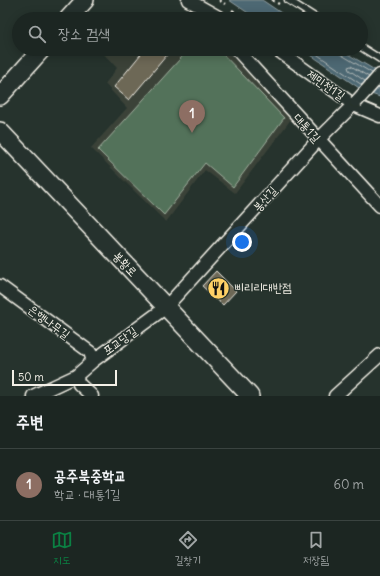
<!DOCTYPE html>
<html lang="ko">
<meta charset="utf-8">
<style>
body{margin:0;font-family:Delius,"Poor Story",sans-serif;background:#29322f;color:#f1f3f6}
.scale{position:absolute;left:12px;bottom:10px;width:105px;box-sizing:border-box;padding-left:4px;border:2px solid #f4f1e8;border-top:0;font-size:11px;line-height:14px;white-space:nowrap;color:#f4f1e8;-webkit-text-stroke:3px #26332d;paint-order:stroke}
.you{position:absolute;left:242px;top:242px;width:14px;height:14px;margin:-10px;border:3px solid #fff;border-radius:50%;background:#1a73e8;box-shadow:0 0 0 6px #1a73e833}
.badge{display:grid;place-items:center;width:26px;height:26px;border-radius:50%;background:#0b8043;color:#fff;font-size:13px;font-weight:700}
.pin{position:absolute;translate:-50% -33px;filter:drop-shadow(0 1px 2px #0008)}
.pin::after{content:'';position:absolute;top:21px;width:14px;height:12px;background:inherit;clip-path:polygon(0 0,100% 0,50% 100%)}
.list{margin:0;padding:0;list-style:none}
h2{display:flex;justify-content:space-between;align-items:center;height:52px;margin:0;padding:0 16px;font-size:17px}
h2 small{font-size:13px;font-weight:400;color:#a0a5a5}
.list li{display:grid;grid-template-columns:26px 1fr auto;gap:12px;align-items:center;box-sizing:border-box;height:72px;padding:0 16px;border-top:1px solid #3a4340}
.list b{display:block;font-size:15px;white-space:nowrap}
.list p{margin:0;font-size:13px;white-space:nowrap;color:#a0a5a5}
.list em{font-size:13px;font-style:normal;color:#a0a5a5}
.icon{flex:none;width:22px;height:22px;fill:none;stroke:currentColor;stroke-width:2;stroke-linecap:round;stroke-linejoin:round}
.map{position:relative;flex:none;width:380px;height:396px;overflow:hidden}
.search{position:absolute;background:#1c2622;box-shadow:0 2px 10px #0003;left:12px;right:12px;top:12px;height:44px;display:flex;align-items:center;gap:10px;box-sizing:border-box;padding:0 14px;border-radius:22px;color:#a0a5a5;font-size:15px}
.sheet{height:124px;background:#1c2622}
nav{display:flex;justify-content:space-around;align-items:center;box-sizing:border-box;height:56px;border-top:1px solid #3a4340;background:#1c2622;font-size:11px;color:#a0a5a5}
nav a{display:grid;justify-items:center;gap:2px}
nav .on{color:#0b8043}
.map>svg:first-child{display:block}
.built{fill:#3b4339}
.green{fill:#53725a;stroke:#a4b2a1}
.water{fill:#4e6873;stroke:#909fa2}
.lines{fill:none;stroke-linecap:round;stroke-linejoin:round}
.shore{stroke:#b2bab9;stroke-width:1}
.building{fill:#6d6756;stroke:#f4f1e8}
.lane-casing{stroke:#f4f1e8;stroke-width:9}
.street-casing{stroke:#f4f1e8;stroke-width:15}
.secondary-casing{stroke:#f4f1e8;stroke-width:20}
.path{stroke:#f4f1e8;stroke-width:2.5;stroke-dasharray:3 3;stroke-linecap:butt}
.lane{stroke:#26332d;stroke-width:6}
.street{stroke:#26332d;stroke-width:12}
.secondary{stroke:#26332d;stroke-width:17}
.street-bridge-casing{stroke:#f4f1e8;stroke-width:15;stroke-linecap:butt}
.street-bridge{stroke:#26332d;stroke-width:12}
.labels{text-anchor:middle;stroke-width:3;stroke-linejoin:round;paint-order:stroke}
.street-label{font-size:12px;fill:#f4f1e8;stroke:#26332d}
.poi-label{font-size:12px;fill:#f4f1e8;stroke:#26332d;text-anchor:start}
</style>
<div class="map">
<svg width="380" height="396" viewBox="0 0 380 396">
<rect width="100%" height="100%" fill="#26332d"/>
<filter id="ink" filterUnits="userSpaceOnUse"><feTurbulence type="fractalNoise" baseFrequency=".025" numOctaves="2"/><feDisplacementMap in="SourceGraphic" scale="8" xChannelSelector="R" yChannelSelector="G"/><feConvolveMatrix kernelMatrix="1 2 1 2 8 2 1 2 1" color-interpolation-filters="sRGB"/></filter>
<g filter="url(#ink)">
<path class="built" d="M99 49H224L292 118 235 193 205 170 166 222 91 148 127 108 105 84 117 68Z"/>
<path class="green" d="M189 49H217L220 51 284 118 233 187 205 163 164 215 98 150Z"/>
<path class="water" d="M229 0H262L290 19H257Z
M302 49H339L380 73V97L365 92Z"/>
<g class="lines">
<path class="shore" d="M309 49 362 85
M338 49 340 54 372 73
M365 81 349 70 348 67 351 66 369 77"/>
</g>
<path class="building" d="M145 49H172L129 100 114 87Z
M216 271 236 291 223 305 202 286Z"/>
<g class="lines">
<defs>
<path id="lane" d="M288 0 318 19
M361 47 380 59"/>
<path id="street" d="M188 0 222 19
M236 49 380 206
M276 49 354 105 380 116
M365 92 380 75
M0 286 90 352 93 361
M76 376 79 384 92 396
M33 396 76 376 93 361 165 308 318 140 356 102
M335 396 380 355"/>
<path id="secondary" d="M68 19 85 0
M0 96 42 49
M0 131 250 396"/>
</defs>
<use href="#lane" class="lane-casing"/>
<use href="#street" class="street-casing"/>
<use href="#secondary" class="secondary-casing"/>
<path class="path" d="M219 0 225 4
M272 0 279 4
M232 10 245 19"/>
<use href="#lane" class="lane"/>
<use href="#street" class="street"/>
<use href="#secondary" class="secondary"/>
<defs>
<path id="street-bridge" d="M356 102 365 92"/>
</defs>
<use href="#street-bridge" class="street-bridge-casing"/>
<use href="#street-bridge" class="street-bridge"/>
</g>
</g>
<defs>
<symbol id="restaurant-disc" viewBox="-11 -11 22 22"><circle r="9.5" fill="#ffd166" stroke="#26332d"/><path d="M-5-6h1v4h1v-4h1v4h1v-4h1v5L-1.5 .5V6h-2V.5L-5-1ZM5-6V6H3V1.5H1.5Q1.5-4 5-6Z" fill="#111"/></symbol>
</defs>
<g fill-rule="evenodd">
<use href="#restaurant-disc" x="206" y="276" width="25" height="25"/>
</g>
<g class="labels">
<g class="street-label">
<text transform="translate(326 85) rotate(35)" y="4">제민천1길</text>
<text transform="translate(307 128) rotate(48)" y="4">대통1길</text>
<text transform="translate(265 199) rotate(-48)" y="4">봉산길</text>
<text transform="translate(125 264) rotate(47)" y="4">봉황로</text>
<text transform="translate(49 322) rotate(36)" y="4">은행나무길</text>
<text transform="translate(120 341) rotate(-36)" y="4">포교당길</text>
</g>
<g class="poi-label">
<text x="234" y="292">삐리리대반점</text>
</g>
</g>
</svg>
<div class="scale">50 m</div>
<div class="you"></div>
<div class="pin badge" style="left:192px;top:133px;background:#8d6e63">1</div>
<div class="search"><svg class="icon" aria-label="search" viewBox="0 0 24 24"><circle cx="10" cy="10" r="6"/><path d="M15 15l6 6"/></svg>장소 검색</div>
</div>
<section class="sheet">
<h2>주변<small></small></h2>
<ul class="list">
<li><span class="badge" style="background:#8d6e63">1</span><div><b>공주북중학교</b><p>학교 · 대통1길</p></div><em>60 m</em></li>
</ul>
</section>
<nav>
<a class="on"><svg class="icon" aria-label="map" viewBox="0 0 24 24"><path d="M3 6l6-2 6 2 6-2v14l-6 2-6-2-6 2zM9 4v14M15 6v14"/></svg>지도</a>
<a><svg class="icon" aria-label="directions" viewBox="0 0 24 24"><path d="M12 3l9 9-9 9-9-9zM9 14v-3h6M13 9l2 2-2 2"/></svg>길찾기</a>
<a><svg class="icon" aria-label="saved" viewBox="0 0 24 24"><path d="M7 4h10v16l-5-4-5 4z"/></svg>저장됨</a>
</nav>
